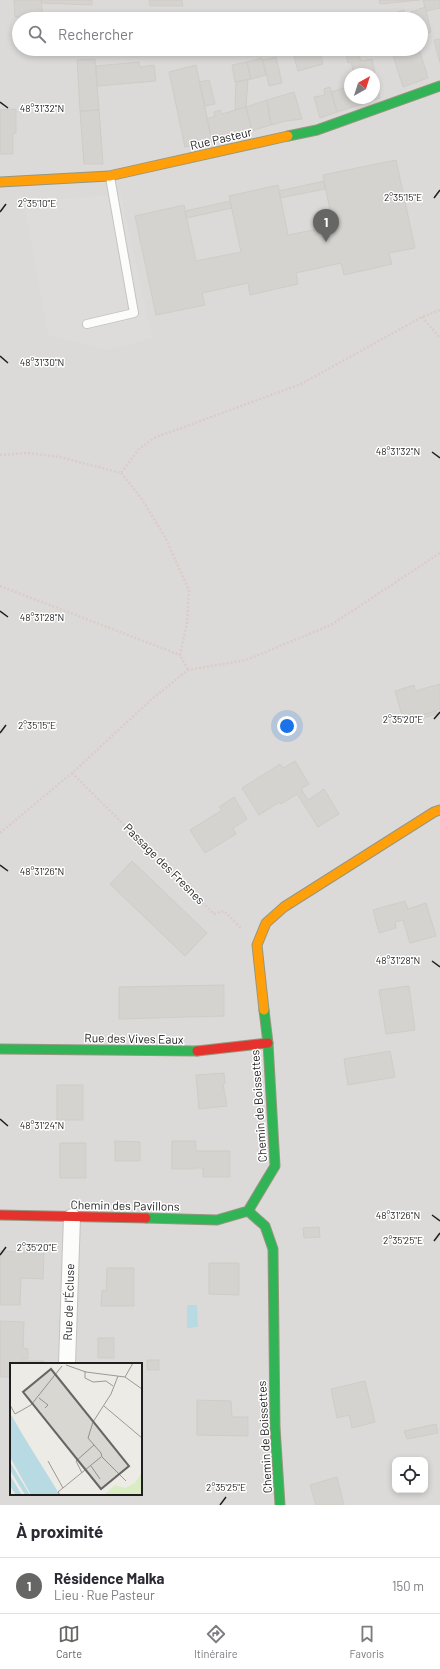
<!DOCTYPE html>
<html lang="fr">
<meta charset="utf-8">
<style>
body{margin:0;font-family:Barlow,sans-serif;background:#f7f7f7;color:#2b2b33}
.controls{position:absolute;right:12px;bottom:12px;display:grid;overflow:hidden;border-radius:8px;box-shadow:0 2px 6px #0003}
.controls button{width:36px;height:36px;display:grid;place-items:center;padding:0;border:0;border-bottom:1px solid #e1e1e2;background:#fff;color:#2b2b33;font:20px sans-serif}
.compass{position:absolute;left:344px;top:68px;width:36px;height:36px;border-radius:50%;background:#fff;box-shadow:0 2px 6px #0003;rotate:39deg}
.you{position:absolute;left:287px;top:726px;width:14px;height:14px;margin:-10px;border:3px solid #fff;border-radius:50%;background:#1a73e8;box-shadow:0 0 0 6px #1a73e833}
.badge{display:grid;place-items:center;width:26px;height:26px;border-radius:50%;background:#666664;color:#fff;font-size:13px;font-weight:700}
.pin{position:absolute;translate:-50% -33px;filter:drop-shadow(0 1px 2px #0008)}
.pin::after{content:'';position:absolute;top:21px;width:14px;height:12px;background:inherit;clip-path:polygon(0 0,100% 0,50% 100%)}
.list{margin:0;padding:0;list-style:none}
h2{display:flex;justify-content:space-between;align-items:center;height:52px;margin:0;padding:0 16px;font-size:17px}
h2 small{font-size:13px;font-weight:400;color:#7c7c81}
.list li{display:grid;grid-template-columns:26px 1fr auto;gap:12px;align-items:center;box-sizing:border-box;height:56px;padding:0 16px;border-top:1px solid #e1e1e2}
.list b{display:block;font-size:15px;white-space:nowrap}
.list p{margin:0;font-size:13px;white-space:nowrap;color:#7c7c81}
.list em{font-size:13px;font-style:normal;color:#7c7c81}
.icon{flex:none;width:22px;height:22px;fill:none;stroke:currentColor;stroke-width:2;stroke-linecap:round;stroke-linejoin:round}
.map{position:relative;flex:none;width:440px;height:1505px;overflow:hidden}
.search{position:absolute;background:#fff;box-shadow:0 2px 6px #0003;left:12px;right:12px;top:12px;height:44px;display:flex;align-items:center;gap:10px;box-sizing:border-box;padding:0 14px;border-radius:22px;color:#7c7c81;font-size:15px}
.sheet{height:108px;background:#fff}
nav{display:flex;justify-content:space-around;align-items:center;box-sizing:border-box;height:56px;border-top:1px solid #e1e1e2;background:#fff;font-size:11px;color:#7c7c81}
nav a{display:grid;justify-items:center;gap:2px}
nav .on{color:#666664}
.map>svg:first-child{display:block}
.residential{fill:#dcdad8;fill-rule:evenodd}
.parking{fill:#dddcda}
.water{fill:#b8dae2}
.building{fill:#d5d3cf;stroke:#d0ccc7}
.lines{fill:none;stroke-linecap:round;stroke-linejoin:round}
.lane-casing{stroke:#c5c4c2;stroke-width:10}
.street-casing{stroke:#c5c4c2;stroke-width:18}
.fast-casing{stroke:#96977e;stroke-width:11}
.slow-casing{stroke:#96977e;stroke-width:11}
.jam-casing{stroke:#96977e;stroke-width:11}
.path{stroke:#dbccc9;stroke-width:2.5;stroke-dasharray:2 2;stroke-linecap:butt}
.lane{stroke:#fcfcfb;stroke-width:8}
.street{stroke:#fcfcfb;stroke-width:16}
.fast{stroke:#30b455;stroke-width:9}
.slow{stroke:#ff9f0a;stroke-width:9}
.jam{stroke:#e5322d;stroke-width:9}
.ticks{fill:none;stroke:#1e1e1e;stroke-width:1.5}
.labels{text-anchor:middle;stroke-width:3;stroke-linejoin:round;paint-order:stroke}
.street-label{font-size:12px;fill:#1e1e1e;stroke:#fff}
.inset-road{fill:none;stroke:#9a9996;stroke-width:1}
.view{fill:#666664;fill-opacity:0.15;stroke:#666664;stroke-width:2}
.inset-edge{fill:none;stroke:#1e1e1e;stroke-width:2}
.ticks-label{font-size:10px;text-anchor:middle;fill:#1e1e1e;stroke:#fff;stroke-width:3;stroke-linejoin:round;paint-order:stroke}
</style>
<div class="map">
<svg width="440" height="1505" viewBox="0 0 440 1505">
<rect width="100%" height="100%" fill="#edebe6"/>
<path class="residential" d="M0 0H440V1505H0ZM19 19H421V49H19ZM350 74H374V98H350ZM11 1364H141V1494H11ZM395 1460H425V1490H395Z"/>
<path class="parking" d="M121 194 152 338 108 350 48 335 24 202Z"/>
<path class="water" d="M187 1305H197L198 1327 187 1328Z"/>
<path class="building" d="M14 0H41L43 19 15 17Z
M41 0H92V5L42 3Z
M149 0H182L183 6H150Z
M379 0H420L380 4Z
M423 0H440V8L426 11Z
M425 7 431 32 425 34 423 26H421V19H413L411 12Z
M404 10 407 19H382L381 17Z
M440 39V63L434 40Z
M292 49H319L323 64 298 71Z
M345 49H357L361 61 372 59 375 73 354 74 351 62 348 63Z
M357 49H379L359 54Z
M391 49H419L428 78 403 87Z
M276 57 282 83 269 86 263 60Z
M262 58 266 75 251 79 247 62Z
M95 59 99 110 80 111 77 60Z
M139 62 140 67 154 65 156 81 97 86 96 66Z
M247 62 251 79 235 82 232 65Z
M196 65 212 141 185 147 169 72Z
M376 77 380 98 337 112 331 92 350 86V98H374V78Z
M248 79 246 107 235 110 236 82Z
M209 80 215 104 205 106 199 82Z
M330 87 337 112 320 118 314 97 325 95 324 89Z
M294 92 302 119 286 121 271 125 267 100Z
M267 100 271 125 252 131 246 107Z
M246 107 252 131 235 136 212 141 207 119 215 116 214 112 220 110 222 114Z
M16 109V133H13V154H0V110Z
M99 110 103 164H84L80 111Z
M396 160 415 248 389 253 392 264 344 275 341 263 296 273 298 284 250 295 248 283 202 293 205 305 156 315 135 216 184 205 196 261 241 252 229 196 278 185 288 235 333 226 323 175Z
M324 181 325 189 280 198 279 191Z
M230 201 232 208 186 218 185 211Z
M440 684V709L404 722 395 691 414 685 415 691Z
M436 711 437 714 423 718 422 715Z
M295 761 309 784 301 789 308 800 324 789 339 814 318 827 297 794 281 804 280 802 259 815 242 788 280 764 283 768Z
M234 797 247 819 233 828 236 834 205 853 190 830 222 810 219 807Z
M132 861 207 933 185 956 110 884Z
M405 901 408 909 426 903 436 936 410 943 403 920 395 922 396 928 379 933 373 910Z
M224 985V1016L119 1019V987Z
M409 986 415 1030 386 1034 379 990Z
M390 1051 395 1077 348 1085 344 1059Z
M224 1073 225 1084H223L227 1106 199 1109 196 1075Z
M57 1085H83V1120H57Z
M115 1141 140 1142V1161H115Z
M172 1141H196V1151H230V1177H203V1168H195V1169H172Z
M60 1143H86V1178H60Z
M319 1227 320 1237 304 1238 303 1228Z
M0 1251 44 1253 43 1279 21 1278 20 1305H0Z
M209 1263H239V1295L209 1294Z
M107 1268H134V1306H101L102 1290 106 1291Z
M0 1321 24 1322 23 1348 28 1349V1359H23V1361H44V1364H11V1377H0Z
M98 1338H114V1358H98Z
M147 1360H159V1370H147Z
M365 1381 375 1422 352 1428 349 1415 337 1418 331 1389Z
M197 1400 231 1401 232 1417H248V1436L197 1435Z
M436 1424 438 1433 407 1439 404 1431Z
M337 1477 344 1505H316L310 1485Z"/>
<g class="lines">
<defs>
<path id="lane" d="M87 324 134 313 110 177"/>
<path id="street" d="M67 1364 72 1217"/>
<path id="fast" d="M288 136 317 130 440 86
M0 1049 197 1051
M248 1211 275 1166 268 1043 264 1010
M248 1211 265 1226 273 1249 275 1427 280 1505
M146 1218 217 1220 248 1211"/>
<path id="slow" d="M0 182 109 176 288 136
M264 1010 257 945 266 923 284 907 434 812 440 810"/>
<path id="jam" d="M197 1051 268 1043
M0 1215 146 1218"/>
</defs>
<use href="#lane" class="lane-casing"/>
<use href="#street" class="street-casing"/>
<use href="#fast" class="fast-casing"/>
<use href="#slow" class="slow-casing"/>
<use href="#jam" class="jam-casing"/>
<path class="path" d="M422 317 440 338
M0 455 28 453 60 457 121 473 139 449 154 438 301 384 422 317 440 310
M121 473 141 498 164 535 189 590 187 623 180 655 188 670
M0 586 180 655
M72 773 214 914 224 911 241 928
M0 833 72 773 152 699 188 670 246 660 331 625 440 553"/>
<use href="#lane" class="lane"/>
<use href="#street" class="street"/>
<use href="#fast" class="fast"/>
<use href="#slow" class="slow"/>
<use href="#jam" class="jam"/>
</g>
<path class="ticks" d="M0 102 8 108M434 198 440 190M0 212 6 204M0 356 8 363M432 452 440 458M0 611 8 617M434 719 440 712M0 733 6 725M0 865 8 871M432 961 440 967M0 1119 8 1126M432 1215 440 1221M434 1241 440 1233M0 1255 6 1247M220 1505 226 1497"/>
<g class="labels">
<g class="street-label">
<text transform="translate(221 139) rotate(-13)" y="4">Rue Pasteur</text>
<text transform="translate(164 864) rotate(45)" y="4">Passage des Fresnes</text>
<text transform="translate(134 1039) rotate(1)" y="4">Rue des Vives Eaux</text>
<text transform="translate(259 1106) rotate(-94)" y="4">Chemin de Boissettes</text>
<text transform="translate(125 1206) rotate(1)" y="4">Chemin des Pavillons</text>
<text transform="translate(69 1302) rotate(-88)" y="4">Rue de l'Écluse</text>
<text transform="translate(265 1437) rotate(-93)" y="4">Chemin de Boissettes</text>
</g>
</g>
<g transform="translate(10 1363)">
<rect width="132" height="132" fill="#edebe6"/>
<path d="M132 109V132H94L105 122 115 125 125 120Z" fill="#d9ecc3"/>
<path d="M0 50 14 74 50 132H21L0 94ZM0 98V99L20 132H15L0 107ZM0 114H1L12 132H6L0 123Z" fill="#b8dae2"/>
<path class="inset-road" d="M56 2 76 9 115 14 132 26M75 8V15L83 19 96 18 103 23M108 13 101 31 83 59 78 75 91 90 92 94 116 118M115 14 123 0M29 35 38 42 35 45M0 42 5 51 21 42 52 3M94 43 132 75M38 98 53 125M81 103 90 116M72 110 66 98 84 82M50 132 48 129 91 94"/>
<path class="view" d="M41 6 119 103 91 126 13 29Z"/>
<rect width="132" height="132" class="inset-edge"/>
</g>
<g class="ticks-label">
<text x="42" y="112">48°31'32"N</text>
<text x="403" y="201">2°35'15"E</text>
<text x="37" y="207">2°35'10"E</text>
<text x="42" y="366">48°31'30"N</text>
<text x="398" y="455">48°31'32"N</text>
<text x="42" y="621">48°31'28"N</text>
<text x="403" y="723">2°35'20"E</text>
<text x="37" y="729">2°35'15"E</text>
<text x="42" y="875">48°31'26"N</text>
<text x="398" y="964">48°31'28"N</text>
<text x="42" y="1129">48°31'24"N</text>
<text x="398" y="1219">48°31'26"N</text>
<text x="403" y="1244">2°35'25"E</text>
<text x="37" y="1251">2°35'20"E</text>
<text x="226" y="1491">2°35'25"E</text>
</g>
</svg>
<div class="controls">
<button><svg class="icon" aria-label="locate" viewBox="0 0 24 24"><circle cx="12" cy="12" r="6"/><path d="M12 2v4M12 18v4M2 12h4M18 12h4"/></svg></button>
</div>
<svg class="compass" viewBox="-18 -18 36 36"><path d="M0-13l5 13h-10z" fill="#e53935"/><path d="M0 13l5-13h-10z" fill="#7c7c81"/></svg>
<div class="you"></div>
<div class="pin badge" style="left:326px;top:242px">1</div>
<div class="search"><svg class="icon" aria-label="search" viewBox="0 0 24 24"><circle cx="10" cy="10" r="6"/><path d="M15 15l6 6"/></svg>Rechercher</div>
</div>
<section class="sheet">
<h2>À proximité<small></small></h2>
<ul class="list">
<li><span class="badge">1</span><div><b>Résidence Malka</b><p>Lieu · Rue Pasteur</p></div><em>150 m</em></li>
</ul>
</section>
<nav>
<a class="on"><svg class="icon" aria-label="map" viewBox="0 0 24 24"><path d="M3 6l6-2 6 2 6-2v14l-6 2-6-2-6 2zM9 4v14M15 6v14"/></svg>Carte</a>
<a><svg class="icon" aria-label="directions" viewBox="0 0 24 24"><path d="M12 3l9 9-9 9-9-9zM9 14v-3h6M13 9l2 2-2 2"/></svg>Itinéraire</a>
<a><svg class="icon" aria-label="saved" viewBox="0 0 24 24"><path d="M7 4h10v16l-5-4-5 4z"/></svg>Favoris</a>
</nav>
